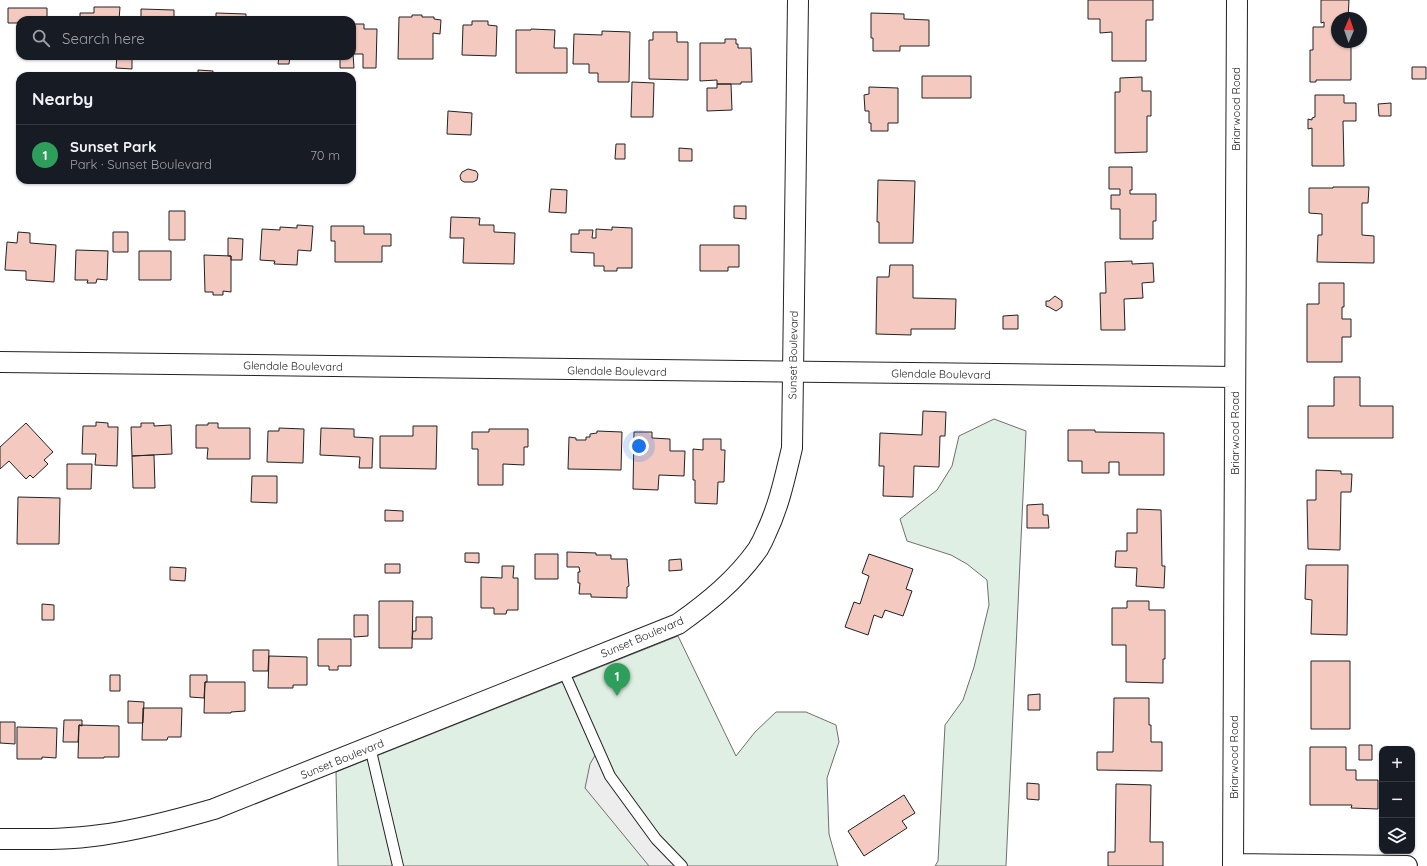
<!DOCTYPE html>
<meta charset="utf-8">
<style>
body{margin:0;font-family:Quicksand,sans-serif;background:#20242c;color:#f1f3f6}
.controls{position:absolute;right:12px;bottom:12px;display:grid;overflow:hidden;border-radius:8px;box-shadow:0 1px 3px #0004}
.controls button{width:36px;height:36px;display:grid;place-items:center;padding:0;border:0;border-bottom:1px solid #363941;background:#171b24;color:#f1f3f6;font:20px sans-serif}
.compass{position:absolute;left:1331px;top:12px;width:36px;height:36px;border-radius:50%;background:#171b24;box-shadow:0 1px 3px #0004;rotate:2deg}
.you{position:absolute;left:639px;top:446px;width:14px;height:14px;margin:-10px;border:3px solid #fff;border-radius:50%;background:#1a73e8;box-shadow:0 0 0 6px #1a73e833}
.badge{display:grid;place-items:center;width:26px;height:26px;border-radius:50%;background:#d93025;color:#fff;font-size:13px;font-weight:700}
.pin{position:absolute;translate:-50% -33px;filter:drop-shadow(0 1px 2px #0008)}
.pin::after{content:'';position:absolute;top:21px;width:14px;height:12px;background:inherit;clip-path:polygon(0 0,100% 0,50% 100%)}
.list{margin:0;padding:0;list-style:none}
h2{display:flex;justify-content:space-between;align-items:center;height:52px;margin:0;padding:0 16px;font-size:17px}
h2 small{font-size:13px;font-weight:400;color:#9ea1a6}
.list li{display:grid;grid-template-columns:26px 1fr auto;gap:12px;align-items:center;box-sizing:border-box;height:60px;padding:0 16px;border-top:1px solid #363941}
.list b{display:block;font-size:15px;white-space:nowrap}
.list p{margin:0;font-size:13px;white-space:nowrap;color:#9ea1a6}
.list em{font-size:13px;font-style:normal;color:#9ea1a6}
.icon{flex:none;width:22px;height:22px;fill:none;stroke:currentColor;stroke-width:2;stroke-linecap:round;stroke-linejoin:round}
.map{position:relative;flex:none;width:1427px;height:866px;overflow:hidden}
.search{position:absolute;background:#171b24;box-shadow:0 1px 3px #0004;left:16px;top:16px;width:340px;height:44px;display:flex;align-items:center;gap:10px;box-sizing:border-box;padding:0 14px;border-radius:12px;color:#9ea1a6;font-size:15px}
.panel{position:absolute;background:#171b24;box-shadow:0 1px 3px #0004;left:16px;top:72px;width:340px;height:112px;border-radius:12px}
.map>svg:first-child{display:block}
.green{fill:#e0efe3;stroke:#6f6f6f}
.parking{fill:#ededed;stroke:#6f6f6f}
.building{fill:#f3c9c0;stroke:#222}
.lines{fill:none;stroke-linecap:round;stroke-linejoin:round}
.lane-casing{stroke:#222;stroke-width:12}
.street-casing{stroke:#222;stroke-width:22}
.lane{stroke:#fff;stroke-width:10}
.street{stroke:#fff;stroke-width:20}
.labels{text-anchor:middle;stroke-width:3;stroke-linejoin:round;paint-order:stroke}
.street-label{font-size:11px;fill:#222;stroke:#fff}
</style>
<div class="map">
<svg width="1427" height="866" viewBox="0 0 1427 866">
<rect width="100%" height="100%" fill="#fff"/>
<path class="green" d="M994 419 1026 431 1006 866H935L938 861 945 725 963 700 974 667 989 605 987 580 967 564 951 555 907 541 900 519 937 490 952 466 959 436Z
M678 636 736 756 755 732 776 712H806L836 725 839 742 827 778 829 834 838 866H338L336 772Z"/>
<path class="parking" d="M597 752 679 866H649L585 788 590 764Z"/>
<path class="building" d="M1088 0H1153V20H1146V61H1112V32L1100 33V19H1088Z
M1321 0H1349L1348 18H1337V42H1351V80H1316V82H1310V50H1313V27H1324V22L1321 23Z
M94 7H120L119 20H80V13H94Z
M8 8H47V20H20V36H18V23H8Z
M141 9 174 10V20H141Z
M216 13 246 14V20H216Z
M871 13 904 14V19L929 20V46H900V51H873V38H871Z
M412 15H422V17H434V19L441 20 440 34 433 33V59H398L399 17H412Z
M291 17 316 18V20H291Z
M327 19H350V20H327Z
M472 21H488V25L497 26 496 56 462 55 463 25H472Z
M352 24H364V29H377L376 68H363V54H353L354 68H340V56H352Z
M531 29 555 30 554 48H567V73H516V30H531Z
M602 31 630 32 629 82H598V73H589V64H573L574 34 602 35Z
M653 32H677V42H688V80L649 79V40H653Z
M725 39H736V44H738V48H751L752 82H741V84H717V80L700 81V43H725Z
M117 56H132V69L116 68Z
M279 56H290L289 64H278Z
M1412 67H1426V79H1412Z
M198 70 213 71V76H198Z
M922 76H971V98H922Z
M1142 77V91H1151V116H1147V152L1115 153V92H1120V78Z
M632 82 654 83 653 117H631Z
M717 84H731L732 110 707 111V88H717Z
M869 87 898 88V123H888V131H871V123H869V111H865L864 95 869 94Z
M1315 95H1344V103H1356V121H1343L1344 166H1312V128L1308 129V119L1312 120V118L1315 117Z
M1391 103V116H1379L1378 104Z
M448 111 472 113 471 135 447 134Z
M616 144H625V159H615Z
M679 148 692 149V161H679Z
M1109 167H1132V190H1130V194H1156V221H1153V239H1120V209H1111V195H1120V189H1109Z
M468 169 476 171 478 174 477 180 473 182H464L461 180 460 176 462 172Z
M878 180 915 181 913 243H879V222H877Z
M1333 187H1369L1368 203H1362V235L1374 236V263L1317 262 1318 235H1322V214L1309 213V188H1333Z
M551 189 567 190 566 213 549 212Z
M734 206H746V219L734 218Z
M169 211H185V240H169Z
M451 217 480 218 479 225H494V232L515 233 514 264 463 263 464 238H450Z
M297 225 313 226 311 251 298 250 297 265 274 264 275 261 260 260 262 229 280 230V227L297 228Z
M331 226H364V234H391V246H382V262H335V241H331Z
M612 227 632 228V268H617V271H604V266H594V253L571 252V234H579V230H593L592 238H596V229L612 230Z
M18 232 30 233V243L56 245 54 282 26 280V271L5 270 7 242 17 243Z
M113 232H128V252H113Z
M228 238 243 239 242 260H231V256H228Z
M700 245H739V267H728V271H700Z
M76 250 108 251 107 280 97 279 96 283H87L88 280H75Z
M139 251H171V280H139Z
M204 255 231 256V292L223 291V295H213V292H205Z
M1132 261V264L1153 263 1154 282 1142 283 1143 298 1124 299 1125 330H1101L1100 293H1106L1105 262Z
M890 265H913V298L956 299 955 329H911V335L876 334 877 277H889Z
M1319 283H1344V307H1342V319H1351V337H1342V362H1307V304H1319Z
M1055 296 1062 301V307L1056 311 1049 307 1046 306V301H1049Z
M1018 315V329H1003V316Z
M1334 377H1360V406H1393V438H1308V406H1334Z
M923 411 946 412 945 436H940L939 467 914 466 913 497 883 496 884 466H879L880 433 922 435Z
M96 422 108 423V427H118L117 466 95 465 96 454H82L83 426H96Z
M26 423 53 452 44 460 48 464 33 478 30 475 26 479 9 461 0 469V447Z
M141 423H154V426L171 425 172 454 132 456 131 427H141Z
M208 423H218V428H250V459H207L208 448H196V425H208Z
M413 426H437L436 469 380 468V436H413Z
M279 428 304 429 303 463 267 462 268 431H279Z
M321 428 354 429V437L373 438 372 468H359L360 457 320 455Z
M489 429H528V447H524V465L503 464V485H478V449H472V432H489Z
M1068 430H1095V432L1164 433V475H1119V462H1109V473H1082V461H1068Z
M597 431 622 432 621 470 568 469 569 437 576 438V440H586V437H590V434L597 433Z
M634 432H652V438L670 439V451H685L684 476 659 475 658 490 633 489Z
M703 439H721V450H725L724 482H718L717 504 695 503V480H693V449L703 450Z
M154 455 155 488H133L132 456Z
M67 464H92L91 489H67Z
M1316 470 1341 471V474H1352L1351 492H1341L1340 550 1308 549 1307 500H1316Z
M252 476H277V503L251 502Z
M18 497 60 498 59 544H17Z
M1043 504V515H1048L1049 528H1027V505Z
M1137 509 1161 510 1162 566H1165L1164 588 1136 586 1137 568 1115 567 1116 551H1127V533H1137Z
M385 510 403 511V521H385Z
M567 552 596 553V555H611V559H627L629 586 627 587V598L591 597V594H579L580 583H578V572H580L579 567H567Z
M465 553H479V563L465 562Z
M535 554H558V579H535Z
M869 554 913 569 906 589 912 591 903 616 885 610 882 618 874 615 868 635 845 627 854 602 860 604 869 576 862 573Z
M681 559 682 570 669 571V560Z
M385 564H400V573H385Z
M1306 565H1348L1347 635 1311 634 1312 600 1305 599Z
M502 566H514L513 578H518V610H507L506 614H494V608H481V577L502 578Z
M170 567 186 568 185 581 170 580Z
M379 601H413L412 648H379Z
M1127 601H1149V610H1165V659H1163V683L1126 682V645H1112V608H1127Z
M42 604 54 605V620H42Z
M354 615H368V636L354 637Z
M416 617H432V639H412L413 631H416Z
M318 639H351V666H338V670H329V666H318Z
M253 650H269L268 671H253Z
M269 656 307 657V685H293V688H268Z
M1311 661H1350V729H1311Z
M110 675H120V691H110Z
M190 675H207V682H205L204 698 190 697Z
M205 682H245V711L231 712V713H204Z
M1040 694V710H1028V695Z
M1114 698H1149V725H1151V742H1162V771L1097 770V752H1113Z
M128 701 144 702 143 723H128Z
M143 708H182L181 737H168L167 740H142Z
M64 720H82V726L79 725 78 742H63Z
M0 722H15V744L0 743Z
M79 725 119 726V757H104V758H78Z
M17 727 57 728 56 758 42 757V759H17Z
M1359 745H1372V760H1359Z
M1310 747H1346V770H1356V780H1378V809L1351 808 1352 805H1310Z
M1027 783 1039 784V800L1027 799Z
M1116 784 1151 785 1150 842H1163V866H1108V852H1115Z
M904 795 915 813 902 821 907 828 864 856 848 831Z"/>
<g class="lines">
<defs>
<path id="lane" d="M563 670 610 776 656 839 682 866
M370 747 398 866"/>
<path id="street" d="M0 362 1235 377
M0 839C34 839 67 840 101 835 139 830 176 820 214 809L678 624C709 602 736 580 758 549 761 544 764 538 766 533 779 506 785 477 792 448L798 0
M1233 864 1407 866
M1233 866 1237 0"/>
</defs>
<use href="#lane" class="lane-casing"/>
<use href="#street" class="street-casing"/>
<use href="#lane" class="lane"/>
<use href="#street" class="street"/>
</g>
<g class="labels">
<g class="street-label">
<text transform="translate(1236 109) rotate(-90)" y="4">Briarwood Road</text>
<text transform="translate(793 355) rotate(-89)" y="4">Sunset Boulevard</text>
<text transform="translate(293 366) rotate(1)" y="4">Glendale Boulevard</text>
<text transform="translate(617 371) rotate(1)" y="4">Glendale Boulevard</text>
<text transform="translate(941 374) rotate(1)" y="4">Glendale Boulevard</text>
<text transform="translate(1235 433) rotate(-90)" y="4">Briarwood Road</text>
<text transform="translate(642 637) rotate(-23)" y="4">Sunset Boulevard</text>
<text transform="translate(1234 757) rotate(-90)" y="4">Briarwood Road</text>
<text transform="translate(342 759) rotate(-22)" y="4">Sunset Boulevard</text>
</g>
</g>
</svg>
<div class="controls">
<button>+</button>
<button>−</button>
<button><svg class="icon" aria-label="layers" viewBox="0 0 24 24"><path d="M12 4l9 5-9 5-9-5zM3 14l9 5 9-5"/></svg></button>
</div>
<svg class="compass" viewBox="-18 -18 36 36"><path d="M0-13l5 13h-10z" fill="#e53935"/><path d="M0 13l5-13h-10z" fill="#9ea1a6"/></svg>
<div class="you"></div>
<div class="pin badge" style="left:617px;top:696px;background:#2e9e5b">1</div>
<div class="search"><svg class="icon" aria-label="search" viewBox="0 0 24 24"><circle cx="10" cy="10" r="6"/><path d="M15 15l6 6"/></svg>Search here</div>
<section class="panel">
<h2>Nearby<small></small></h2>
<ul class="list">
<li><span class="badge" style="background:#2e9e5b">1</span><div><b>Sunset Park</b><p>Park · Sunset Boulevard</p></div><em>70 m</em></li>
</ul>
</section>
</div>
